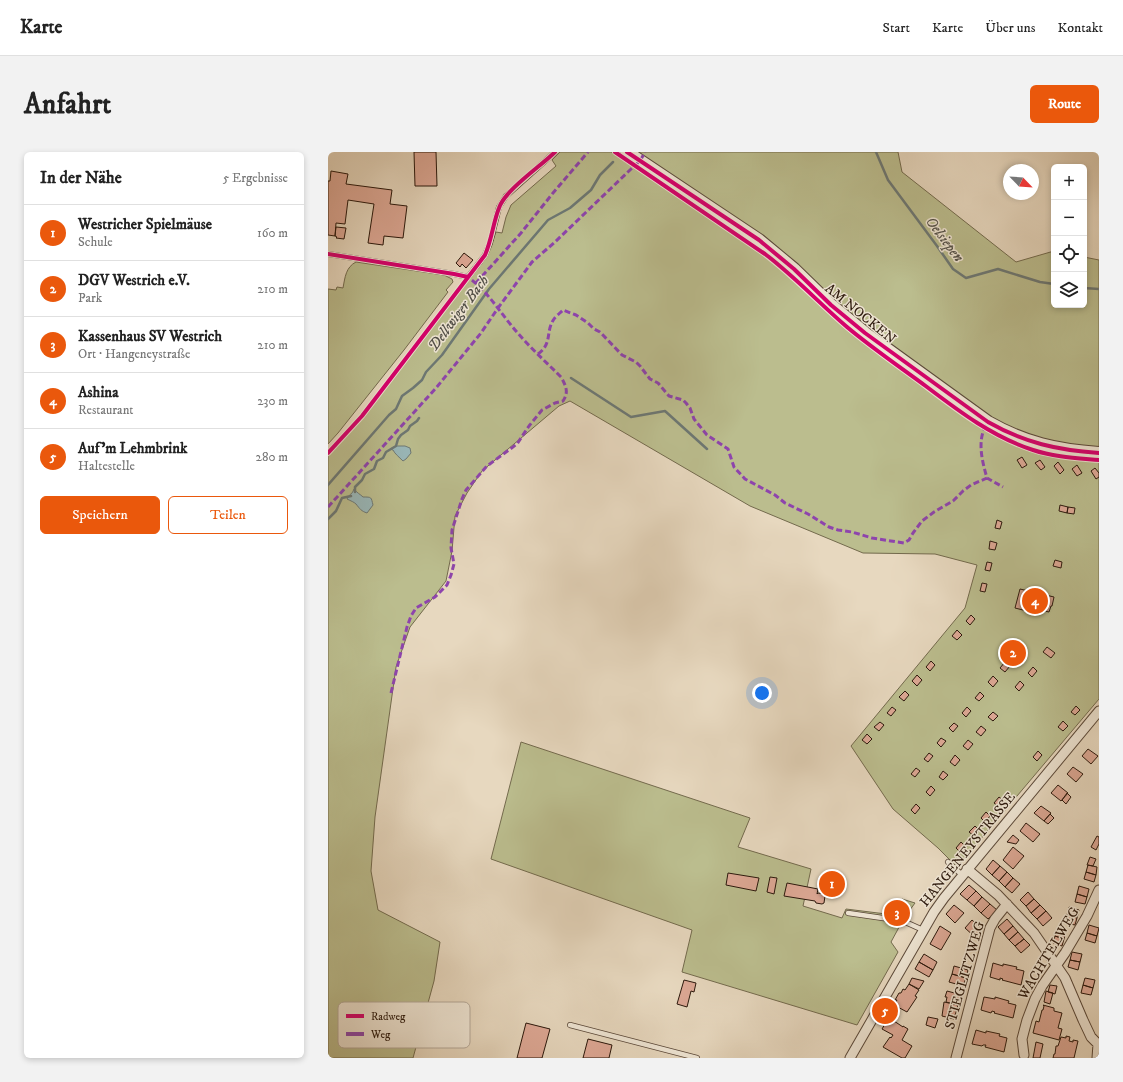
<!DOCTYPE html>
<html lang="de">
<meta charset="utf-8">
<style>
body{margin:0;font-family:"IM FELL DW Pica",serif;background:#f2f2f2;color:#222}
.controls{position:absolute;right:12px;top:12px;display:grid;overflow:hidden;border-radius:6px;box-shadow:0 2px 6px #0003}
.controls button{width:36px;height:36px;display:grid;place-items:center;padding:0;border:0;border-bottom:1px solid #e0e0e0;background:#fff;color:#222;font:20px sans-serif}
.compass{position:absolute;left:675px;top:12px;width:36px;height:36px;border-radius:50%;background:#fff;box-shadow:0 2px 6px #0003;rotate:115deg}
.you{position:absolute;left:434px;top:541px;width:14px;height:14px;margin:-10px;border:3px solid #fff;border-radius:50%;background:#1a73e8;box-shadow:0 0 0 6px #1a73e833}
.badge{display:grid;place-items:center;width:26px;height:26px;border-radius:50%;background:#ea580c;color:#fff;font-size:13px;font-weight:700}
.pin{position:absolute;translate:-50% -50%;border:2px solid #fff;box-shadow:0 1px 4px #0006}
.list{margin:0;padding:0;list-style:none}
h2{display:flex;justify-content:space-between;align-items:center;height:52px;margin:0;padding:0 16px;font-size:17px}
h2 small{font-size:13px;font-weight:400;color:#767676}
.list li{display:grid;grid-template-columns:26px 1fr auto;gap:12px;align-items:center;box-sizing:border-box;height:56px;padding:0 16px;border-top:1px solid #e0e0e0}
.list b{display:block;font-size:15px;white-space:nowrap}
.list p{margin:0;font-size:13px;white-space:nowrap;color:#767676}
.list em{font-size:13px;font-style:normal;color:#767676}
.actions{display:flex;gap:8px;padding:12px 16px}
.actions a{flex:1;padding:9px 0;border:1px solid #ea580c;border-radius:6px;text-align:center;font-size:14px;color:#ea580c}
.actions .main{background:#ea580c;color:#fff}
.icon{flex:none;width:22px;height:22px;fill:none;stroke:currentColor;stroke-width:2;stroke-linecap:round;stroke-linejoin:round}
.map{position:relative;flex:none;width:771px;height:906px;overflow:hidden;border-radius:6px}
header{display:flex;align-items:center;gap:24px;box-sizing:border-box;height:56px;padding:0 20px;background:#fff;border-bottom:1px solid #e0e0e0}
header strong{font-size:19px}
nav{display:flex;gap:22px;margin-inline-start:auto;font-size:14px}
.intro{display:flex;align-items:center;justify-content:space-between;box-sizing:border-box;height:96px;padding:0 24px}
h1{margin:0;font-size:28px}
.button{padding:10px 18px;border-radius:6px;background:#ea580c;color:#fff;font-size:14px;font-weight:700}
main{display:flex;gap:24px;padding:0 24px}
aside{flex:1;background:#fff;border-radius:6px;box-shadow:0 2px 6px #0003}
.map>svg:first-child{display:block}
.green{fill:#bbbd8e;stroke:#736a4d}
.water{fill:#99b8ba;stroke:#6d7874}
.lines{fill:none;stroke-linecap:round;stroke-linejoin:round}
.stream{stroke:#6d7874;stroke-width:2.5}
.building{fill:#dda895;stroke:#2b180c}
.service-casing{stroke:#5a4839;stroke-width:6}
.minor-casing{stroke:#5a4839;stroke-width:11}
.tertiary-casing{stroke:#5a4839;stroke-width:14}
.service{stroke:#efe6d5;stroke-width:4.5}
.minor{stroke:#efe6d5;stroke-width:9}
.tertiary{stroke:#efe6d5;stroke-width:12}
.quiet{stroke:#8e44ad;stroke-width:3;stroke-dasharray:6 3;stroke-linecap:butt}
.cycleway-casing{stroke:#efe6d5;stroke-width:6}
.cycleway{stroke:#d6006c;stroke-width:4}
.labels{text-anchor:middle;stroke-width:3;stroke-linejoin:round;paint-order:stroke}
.street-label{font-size:14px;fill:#2b180c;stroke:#efe6d5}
.water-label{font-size:15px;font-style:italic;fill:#525049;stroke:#efe6d5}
.key{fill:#efe6d5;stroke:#b4a899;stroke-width:1}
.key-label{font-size:11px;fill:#2b180c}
</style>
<header>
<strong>Karte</strong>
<nav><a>Start</a><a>Karte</a><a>Über uns</a><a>Kontakt</a></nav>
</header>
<div class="intro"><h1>Anfahrt</h1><a class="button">Route</a></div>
<main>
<aside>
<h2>In der Nähe<small>5 Ergebnisse</small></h2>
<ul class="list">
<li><span class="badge">1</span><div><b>Westricher Spielmäuse</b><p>Schule</p></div><em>160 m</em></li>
<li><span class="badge">2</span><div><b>DGV Westrich e.V.</b><p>Park</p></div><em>210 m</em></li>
<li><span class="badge">3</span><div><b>Kassenhaus SV Westrich</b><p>Ort · Hangeneystraße</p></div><em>210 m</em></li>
<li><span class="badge">4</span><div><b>Ashina</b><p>Restaurant</p></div><em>230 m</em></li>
<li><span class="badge">5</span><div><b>Auf'm Lehmbrink</b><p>Haltestelle</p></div><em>280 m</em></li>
</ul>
<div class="actions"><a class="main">Speichern</a><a>Teilen</a></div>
</aside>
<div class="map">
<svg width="771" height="906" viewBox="0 0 771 906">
<rect width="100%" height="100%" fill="#e7d8bf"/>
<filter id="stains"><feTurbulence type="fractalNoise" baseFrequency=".005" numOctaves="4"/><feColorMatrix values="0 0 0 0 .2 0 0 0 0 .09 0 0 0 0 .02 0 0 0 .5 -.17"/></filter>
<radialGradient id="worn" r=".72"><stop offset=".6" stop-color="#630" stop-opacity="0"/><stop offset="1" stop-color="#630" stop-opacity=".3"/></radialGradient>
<path class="green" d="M232 0H283L353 47 358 40 308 0H570L574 20 688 110 726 99V153H756V105L771 108V547L629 715 610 696 565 657 523 594 637 456 649 413 607 402 535 401 422 354 242 249 231 254 154 319 139 341 127 364 124 399 118 429 82 475 68 515 47 665 43 719 50 758 112 790 106 829 85 906H0V301L34 264 140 125C156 115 162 97 168 80L174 81 178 65 183 53 228 14 224 8Z
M28 110 116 123 124 127 125 130 118 138 120 140 76 198 10 281 0 292V137L8 138 9 135 15 136C17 125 18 115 28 110Z
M193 590 422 666 410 695 483 717 475 754 514 766 518 757 566 763 574 747 587 751 576 766 563 790 570 800 529 873 354 820 364 778 163 707Z"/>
<path class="water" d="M68 294H77L82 296 83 301 78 307 75 309C71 305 67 302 65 298L62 297Z
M26 337C29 341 32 342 35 345 44 345 43 345 45 353L39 361C33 359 32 357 28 352 26 350 23 349 19 347 20 343 25 342 26 337Z"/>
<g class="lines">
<path class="stream" d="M548 0 560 28 609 94 625 117 638 126 670 117 712 130 726 132
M756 136 771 137
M243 226 303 265 337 259 379 297
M0 333 61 263 68 257 74 244 85 236 94 228 98 220 114 203 161 137 220 68 242 56 263 38 272 23 285 10
M27 340V335L34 328 37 322 46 317 49 309 55 306 58 300 68 294 70 287 73 283 80 278 82 274 89 269 91 266
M0 367 8 359 14 346 23 344"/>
</g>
<path class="building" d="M86 0H108L109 34H87Z
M3 19 20 22 18 32 64 38 62 52 79 54 75 86 56 84 55 93 40 91 46 52 20 48 17 72 8 71 7 84 0 83V29H2Z
M8 75 18 76 16 87 8 86 9 85 7 84Z
M136 101 145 108 138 116 134 112 132 115 128 111Z
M694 305 699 313 694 316 689 308Z
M712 308 717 315 713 318 707 311Z
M730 310 736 318 732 322 726 314Z
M749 313 754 321 749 324 744 317Z
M767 316 771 321V325L768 327 763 319Z
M732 353 740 355 739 361 731 359Z
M740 355 747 356 746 362 739 361Z
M669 368 674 370 672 377 667 376Z
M662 389 669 391 667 398 661 397Z
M727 408 734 410 733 416 725 414Z
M659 410 664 411 662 419 657 418Z
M654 431 659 432 657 440 652 439Z
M692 437 726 445 724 454H723L721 460 704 456 703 460 687 456Z
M643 463 647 467 642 473 638 469Z
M629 478 634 483 629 488 624 484Z
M719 495 727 501 723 506 715 500Z
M603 509 607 513 602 519 598 515Z
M677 510 682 514 677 520 672 516Z
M705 515 709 519 704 525 700 521Z
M589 523 594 528 589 534 584 529Z
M665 524 670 529 665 535 660 530Z
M692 529 696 533 691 539 687 535Z
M577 539 581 543 576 549 571 545Z
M652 540 656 544 651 549 647 546Z
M748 554 752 558 747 563 743 560Z
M564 555 568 558 563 564 559 561Z
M639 555 643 559 638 565 634 561Z
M665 560 670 564 665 569 660 565Z
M735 569 740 574 735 579 730 575Z
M552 570 556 573 551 579 546 575Z
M626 571 630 574 625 580 621 576Z
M653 574 658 578 653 584 648 580Z
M539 582 544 587 539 592 534 588Z
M613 586 618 589 613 595 609 591Z
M640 588 645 592 640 598 635 594Z
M760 597 770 604 763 612 754 604Z
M710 599 714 603 709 609 705 605Z
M601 601 605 604 600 610 596 607Z
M627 603 632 608 627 614 622 610Z
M745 615 755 622 748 630 739 622Z
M588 616 592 619 587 625 583 622Z
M615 619 620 623 615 628 611 625Z
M730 633 740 641 733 649 723 641Z
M603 634 607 638 602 644 598 640Z
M739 641 743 645 738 652 734 648Z
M671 645 676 649 670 654 666 651Z
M588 652 592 656 587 662 583 658Z
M713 654 723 661 716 669 706 661Z
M658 660 662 664 657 670 653 666Z
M722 662 726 666 720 672 716 669Z
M698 671 712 682 705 690 692 679Z
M647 674 651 678 646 684 641 680Z
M685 683 691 688 688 692 679 690Z
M769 684 771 685V692L768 698 763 695Z
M633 690 637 694 632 700 628 696Z
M685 695 696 704 685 717 675 708Z
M762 705 768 707 765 714 759 713Z
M665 708 672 714 664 723 658 717Z
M760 713 769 715 768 723 758 720Z
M672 714 679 720 671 729 664 723Z
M679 720 685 726 677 735 671 729Z
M758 720 768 723 766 730 756 727Z
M400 721 431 726 428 739 398 733Z
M442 725 449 726 446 742 439 740Z
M685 726 692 732 684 741 677 735Z
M459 731 490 737 489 742 490 741 496 742 497 744 496 751 494 752 488 751 487 749 456 744Z
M641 733 648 739 639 748 632 742Z
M751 734 761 737 759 745 749 742Z
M648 739 654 745 646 754 639 748Z
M700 740 706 747 698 754 692 748Z
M749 742 759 745 757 752 747 750Z
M654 745 662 752 653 761 646 754Z
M706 747 712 753 703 761 698 754Z
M662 752 669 758 660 767 653 761Z
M626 753 636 761 627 771 618 762Z
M712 753 718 759 709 767 703 761Z
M741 755 751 758 749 766 739 763Z
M718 759 724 766 715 774 709 767Z
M739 763 749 766 747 773 737 771Z
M679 767 685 774 676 782 670 775Z
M644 768 654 777 647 785 637 776Z
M761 773 771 776 769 784 759 781Z
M612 774 623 781 613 798 602 792Z
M685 774 690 780 681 788 676 782Z
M729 776 738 779 736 787 727 784Z
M690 780 696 787 687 794 681 788Z
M759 781 769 784 767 791 757 788Z
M727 784 736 787 734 794 725 791Z
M696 787 702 793 693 801 687 794Z
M744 800 754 802 752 810 742 808Z
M596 802 609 810 605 818 591 810Z
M742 808 752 810 750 818 740 815Z
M591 810 605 818 601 825 587 817Z
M665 811 675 814V812L689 815 688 817 696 819 693 833 674 828 675 827 672 826V828L662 825Z
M626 814 640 818 638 826 624 822Z
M624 822 638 826 635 834 621 830Z
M584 826 596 829 591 837 581 832Z
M757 826 767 828 765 836 755 833Z
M356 828 368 831 366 840 363 839 359 855 349 852Z
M581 832 591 838 587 844 589 845 579 860 566 853 569 848H567L571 841H573L575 837 577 838Z
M722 833 729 834 727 842 720 840Z
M755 833 765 836 763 843 753 841Z
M619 839 634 843 633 847 632 846 630 853 618 850 619 845H617Z
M718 839 725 841 722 852 716 850Z
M656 845 667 847V845L681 849 680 851 688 853 685 866 666 861 667 860 664 859 663 861 653 858Z
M616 850 630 853 626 867 614 864Z
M715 853 726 856V859L734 861 730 876 734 877 731 888 705 881 708 869 711 870 714 858H715L716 854Z
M600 865 610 867 607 876 598 873Z
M560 867 565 870 566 869 575 875V874L580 877 574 888 584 894 577 906H574L555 895 562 885 563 886 565 883 554 877Z
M198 871 222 877 214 906H189Z
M648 878 658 881V879L672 882 671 884 679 886 676 900 657 895 658 893H655L654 894 644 892Z
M738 884 742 885 741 889 745 890V888L750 889 746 906H725L726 902H727L728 894H730L733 885 738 886Z
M260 887 284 893 281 906H255Z
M708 890 715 892 712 906H705Z"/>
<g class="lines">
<defs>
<path id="service" d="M0 102 126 122 140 125 157 103 162 91 171 55 178 44 227 0
M620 710 634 723
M520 761 575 769 595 778
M242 873 369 906"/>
<path id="minor" d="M639 717 670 743 706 781 737 826 755 868 763 885 770 892 769 906
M696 903 694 887 699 868 707 847 714 834 737 801 759 764 771 738
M522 906 606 760 616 746 771 559
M628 906 662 776 667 767 679 752"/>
<path id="tertiary" d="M299 0 431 88 466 117 503 153 537 181 660 270C697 291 729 298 771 301"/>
</defs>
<use href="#service" class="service-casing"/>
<use href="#minor" class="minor-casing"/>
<use href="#tertiary" class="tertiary-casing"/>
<use href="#service" class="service"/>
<use href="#minor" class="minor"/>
<use href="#tertiary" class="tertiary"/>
<path class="quiet" d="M148 131 193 81 225 41 260 0
M210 202C225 191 217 180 226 167 228 164 232 161 235 158L248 163 260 171 266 177 272 180 294 203 308 210 312 214 322 227 330 231 341 244 355 248 358 251 362 256 366 267 379 283 400 297 406 315 417 327 447 343 457 351 480 362 501 375 510 378 524 380 544 386 576 391 581 388 585 381 594 369 606 360 625 349 635 339 643 333 659 326
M658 273C649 289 654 309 659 326L675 335
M0 355 108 236 153 181 170 156 204 110 227 90 302 18 312 9 317 0
M63 541 79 475 83 464 88 456 107 445 119 433 123 423 126 412 123 396 124 378 134 347 138 338 159 314 189 292 201 274 214 258 227 251 235 249C241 240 238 234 233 225 216 208 198 192 183 173 169 156 159 139 140 125L138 128"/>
<defs>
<path id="cycleway" d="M287 0 437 102C466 124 491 151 519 175 544 196 572 215 599 235 632 260 665 285 705 298 726 305 749 306 771 308
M299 0 431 88 466 117 503 153 537 181 660 270C697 291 729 298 771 301
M0 102 126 122 140 125
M0 301 34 264 157 103C164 87 165 71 171 56 177 38 213 14 227 0"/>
</defs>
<use href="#cycleway" class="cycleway-casing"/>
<use href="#cycleway" class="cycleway"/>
</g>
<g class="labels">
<g class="street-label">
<text transform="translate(533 161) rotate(39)" y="5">AM NOCKEN</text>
<text transform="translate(639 697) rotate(-51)" y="5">HANGENEYSTRASSE</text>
<text transform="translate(720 801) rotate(-59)" y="5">WACHTELWEG</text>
<text transform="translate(636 823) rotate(-74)" y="5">STIEGLITZWEG</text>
</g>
<g class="water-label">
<text transform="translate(617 87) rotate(53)" y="5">Oelsiepen</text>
<text transform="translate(130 161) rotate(-53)" y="5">Dellwiger Bach</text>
</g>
</g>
<rect x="10" y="850" width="132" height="46" rx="6" class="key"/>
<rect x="18" y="862" width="18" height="4" fill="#d6006c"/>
<rect x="18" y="880" width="18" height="4" fill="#8e44ad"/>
<g class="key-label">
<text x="43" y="868">Radweg</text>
<text x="43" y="886">Weg</text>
</g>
<rect width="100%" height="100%" filter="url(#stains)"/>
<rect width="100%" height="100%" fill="url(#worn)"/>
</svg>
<div class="controls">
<button>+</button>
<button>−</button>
<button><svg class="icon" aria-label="locate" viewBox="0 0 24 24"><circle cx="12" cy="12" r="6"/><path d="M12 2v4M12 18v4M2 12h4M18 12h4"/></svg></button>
<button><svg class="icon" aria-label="layers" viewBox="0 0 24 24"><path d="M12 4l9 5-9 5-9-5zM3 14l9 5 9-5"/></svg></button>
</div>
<svg class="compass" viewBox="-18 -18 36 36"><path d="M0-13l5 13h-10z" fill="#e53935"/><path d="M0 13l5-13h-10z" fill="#767676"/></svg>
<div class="you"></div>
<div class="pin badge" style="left:504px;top:732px">1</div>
<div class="pin badge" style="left:685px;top:501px">2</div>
<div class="pin badge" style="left:569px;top:761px">3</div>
<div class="pin badge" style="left:707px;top:449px">4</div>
<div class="pin badge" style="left:557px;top:859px">5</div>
</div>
</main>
